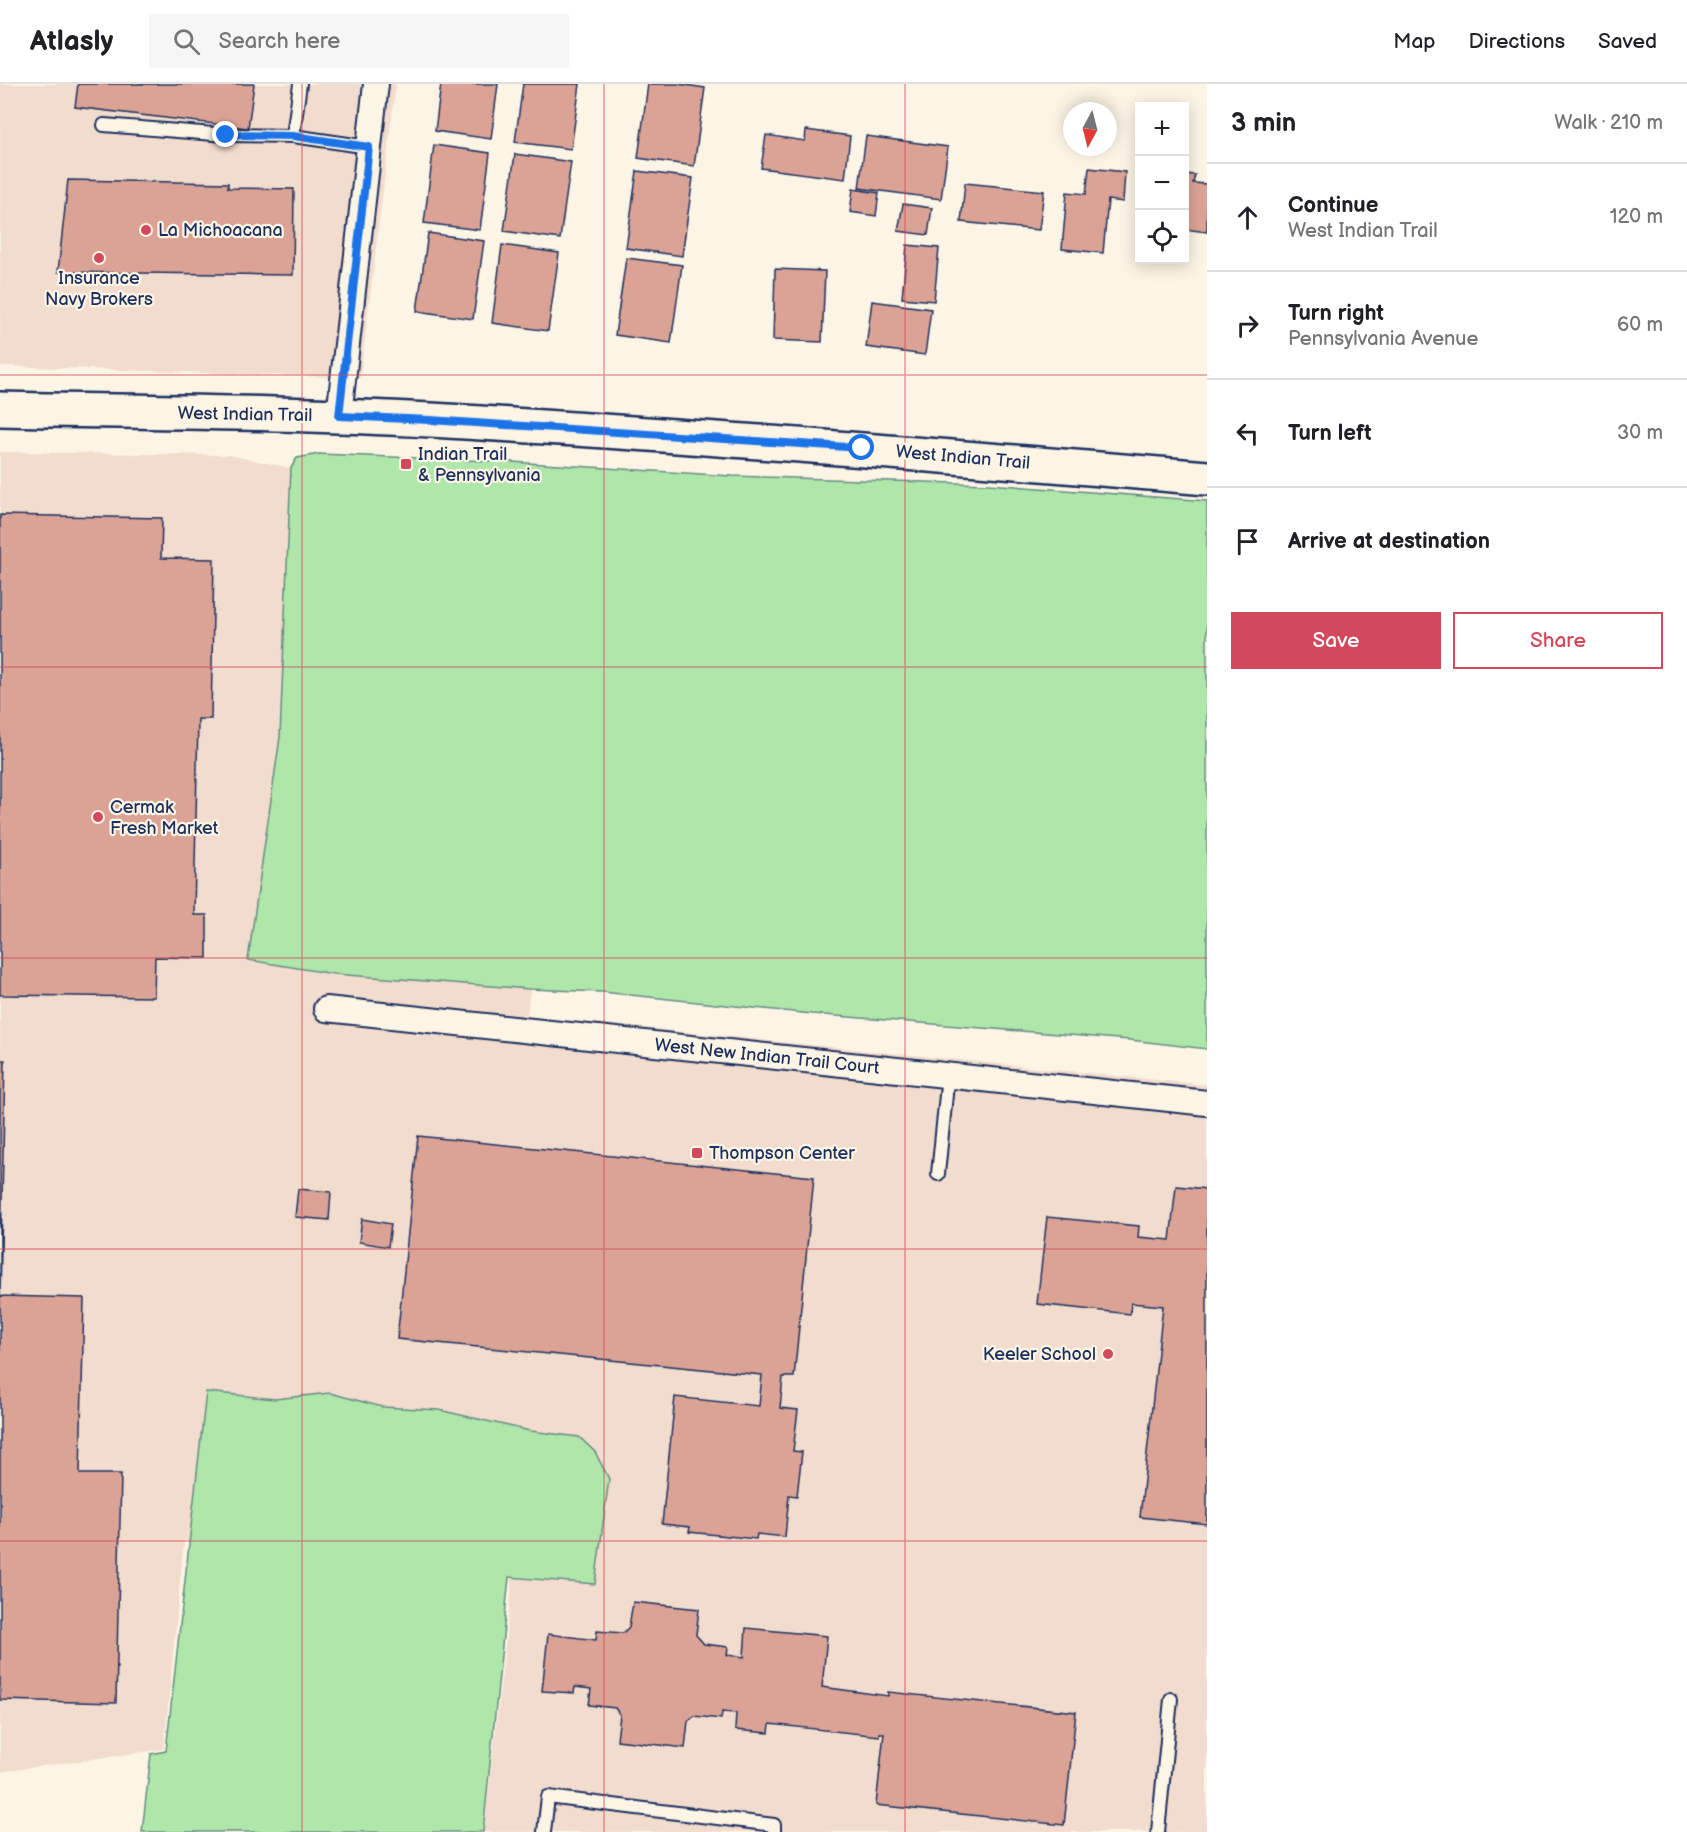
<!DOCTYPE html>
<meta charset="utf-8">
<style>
body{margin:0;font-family:"Balsamiq Sans",sans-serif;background:#f6f6f6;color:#202124}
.controls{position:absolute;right:18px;top:18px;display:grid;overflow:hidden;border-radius:0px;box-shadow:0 3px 15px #0003}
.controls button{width:54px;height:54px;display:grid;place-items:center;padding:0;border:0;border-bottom:2px solid #e0e0e0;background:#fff;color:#202124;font:30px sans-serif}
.compass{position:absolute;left:1063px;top:18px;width:54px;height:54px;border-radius:50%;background:#fff;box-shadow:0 3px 15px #0003;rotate:187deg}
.stop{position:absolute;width:18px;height:18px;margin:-14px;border:4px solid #1a73e8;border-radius:50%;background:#fff}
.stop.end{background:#1a73e8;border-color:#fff;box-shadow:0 2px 6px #0008}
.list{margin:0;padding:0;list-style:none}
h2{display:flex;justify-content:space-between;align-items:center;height:78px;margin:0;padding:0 24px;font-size:26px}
h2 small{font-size:20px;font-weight:400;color:#757577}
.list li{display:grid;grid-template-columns:39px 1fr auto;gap:18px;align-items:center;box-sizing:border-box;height:108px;padding:0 24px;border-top:2px solid #e0e0e0}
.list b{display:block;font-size:22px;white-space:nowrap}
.list p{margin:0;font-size:20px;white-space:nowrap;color:#757577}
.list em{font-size:20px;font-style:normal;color:#757577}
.actions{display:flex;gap:12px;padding:18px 24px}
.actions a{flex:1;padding:14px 0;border:2px solid #d1495b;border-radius:0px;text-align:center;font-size:21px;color:#d1495b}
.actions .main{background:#d1495b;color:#fff}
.icon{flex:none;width:33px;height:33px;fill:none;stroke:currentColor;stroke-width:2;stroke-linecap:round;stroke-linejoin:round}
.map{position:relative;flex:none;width:1207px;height:1748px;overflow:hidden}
header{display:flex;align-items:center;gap:36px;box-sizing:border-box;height:84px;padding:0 30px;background:#fff;border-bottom:2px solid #e0e0e0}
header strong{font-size:28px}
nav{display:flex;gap:33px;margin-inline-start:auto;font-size:21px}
.search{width:420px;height:54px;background:#f6f6f6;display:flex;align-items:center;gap:15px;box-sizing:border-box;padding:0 21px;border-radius:0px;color:#757577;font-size:22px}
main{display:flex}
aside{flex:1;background:#fff}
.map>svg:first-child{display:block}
.built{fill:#f2dccd}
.green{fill:#afe7aa;stroke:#658b84;stroke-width:1.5}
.building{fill:#dba395;stroke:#1b2f5e;stroke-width:1.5}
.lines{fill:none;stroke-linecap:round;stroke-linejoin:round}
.lane-casing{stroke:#1b2f5e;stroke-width:16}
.street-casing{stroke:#1b2f5e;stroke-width:28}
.secondary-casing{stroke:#1b2f5e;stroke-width:38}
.lane{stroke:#fcf5e5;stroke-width:12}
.street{stroke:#fcf5e5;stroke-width:24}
.secondary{stroke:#fcf5e5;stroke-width:33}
.route{stroke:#1a73e8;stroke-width:8}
.grid{fill:none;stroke:#d1495b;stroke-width:1.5;stroke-opacity:0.55}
.poi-dot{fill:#d1495b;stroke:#fcf5e5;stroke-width:2}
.labels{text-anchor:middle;stroke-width:4.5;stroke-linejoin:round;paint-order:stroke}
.poi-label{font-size:18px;fill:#1b2f5e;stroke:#fcf5e5;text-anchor:start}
.street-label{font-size:18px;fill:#1b2f5e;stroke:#fcf5e5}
</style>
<header>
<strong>Atlasly</strong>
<div class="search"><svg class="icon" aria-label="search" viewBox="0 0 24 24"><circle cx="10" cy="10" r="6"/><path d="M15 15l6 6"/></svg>Search here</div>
<nav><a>Map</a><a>Directions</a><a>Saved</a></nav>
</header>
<main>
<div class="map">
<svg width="1207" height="1748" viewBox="0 0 1207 1748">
<rect width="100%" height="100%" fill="#fcf5e5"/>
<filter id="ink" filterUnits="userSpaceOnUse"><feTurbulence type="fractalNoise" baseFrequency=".0167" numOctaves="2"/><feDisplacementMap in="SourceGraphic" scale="12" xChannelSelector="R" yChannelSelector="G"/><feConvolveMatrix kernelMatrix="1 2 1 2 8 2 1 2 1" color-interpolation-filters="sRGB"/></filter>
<g filter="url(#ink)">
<path class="built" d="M0 0H396L360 294 0 282Z
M0 368 229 371 291 384 280 653 249 876 334 890 530 905 527 932 1207 1001V1748H484L513 1490 184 1457 164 1665 0 1688Z"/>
<path class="green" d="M319 370 512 378 732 392 988 400 1207 417V965L1130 956 812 930 602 908 530 905 334 890 248 876 280 653 291 384 297 374Z
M206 1308 275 1315 330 1309 382 1323 439 1326 530 1347 579 1353 595 1368 609 1395 595 1500 509 1493 483 1748H142L151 1670 166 1667Z"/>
<path class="building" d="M78 0H254L248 44 75 23Z
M441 0H498L491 55 435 47Z
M523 0H580L571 65 515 58Z
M648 0H678L705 4 694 82 638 74Z
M806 46 850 52 845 95 761 84 766 51 805 57Z
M866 52 948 63 941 115 859 104Z
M434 61 490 69 480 146 424 139Z
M515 70 571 78 560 155 504 147Z
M1089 84 1125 88 1123 118 1108 116 1103 169 1062 165 1067 108 1086 110Z
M637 87 693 94 682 172 626 164Z
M1184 90 1195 91 1193 99 1207 100V148L1184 145Z
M68 96 228 99V104L294 105 293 191 58 188Z
M965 99 1044 107 1039 146 961 138Z
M853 105 879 109 876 132 850 128Z
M903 120 932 124 928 151 898 147Z
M428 149 484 157 473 235 417 227Z
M502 161 559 169 548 247 492 239Z
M907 161 939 164 934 217 902 214Z
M626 174 682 181 671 259 615 251Z
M775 185 825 187 822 258 773 256Z
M872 217 931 225 925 271 866 263Z
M0 431 162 434 161 474 214 475 211 635H198L194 831H207V874L155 873 154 913 0 911Z
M0 976H5L0 1212Z
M418 1052 814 1093 794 1293H783L780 1324 798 1326 793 1367 802 1368 797 1412 789 1411 785 1453 757 1450 756 1455 689 1448 690 1443 662 1440 675 1313 759 1322 762 1291 397 1255Z
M1176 1102 1207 1105V1440L1140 1433 1163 1222 1131 1219 1130 1230 1037 1220 1047 1133 1139 1142 1138 1153 1170 1156Z
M298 1105 331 1108 329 1136 295 1133Z
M362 1135 391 1140 388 1163 359 1158Z
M0 1212 84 1214 80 1390H121L116 1619 0 1616Z
M633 1518 699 1525 696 1551 704 1560 728 1563 727 1571 744 1573 746 1544 827 1552 822 1603 888 1612V1608L1076 1628 1064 1741 876 1721 884 1649H879V1652L770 1640 769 1649 735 1646 736 1629 722 1628 721 1635 694 1632 688 1637 685 1664 617 1656 620 1631 615 1624 589 1621 591 1605 575 1603 574 1609 542 1607 548 1550 596 1556 597 1547 623 1549 629 1543Z"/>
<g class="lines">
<defs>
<path id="lane" d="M104 41 226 51 293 52 369 63
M293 52 300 0
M938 1090 948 991
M544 1748 548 1713 774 1741V1748
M1158 1748 1171 1615"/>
<path id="street" d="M339 332 376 0
M326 925 1207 1019"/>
<path id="secondary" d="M0 325C144 328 288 328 431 336 690 351 949 372 1207 394"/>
</defs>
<use href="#lane" class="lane-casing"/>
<use href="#street" class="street-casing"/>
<use href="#secondary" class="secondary-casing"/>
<use href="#lane" class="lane"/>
<use href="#street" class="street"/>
<use href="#secondary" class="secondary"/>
</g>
</g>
<g class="lines" filter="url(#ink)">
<path class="route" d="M226 51 293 52 369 63 339 332 430 336 862 364"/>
</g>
<path class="grid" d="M302 0V1748M604 0V1748M905 0V1748M0 291H1207M0 583H1207M0 874H1207M0 1165H1207M0 1457H1207"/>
<g class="poi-dot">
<circle cx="146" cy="146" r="6"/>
<circle cx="99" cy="174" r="6"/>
<rect x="400" y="374" width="12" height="12" rx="3"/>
<circle cx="98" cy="733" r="6"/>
<rect x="691" y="1063" width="12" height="12" rx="3"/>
<circle cx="1108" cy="1270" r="6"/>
</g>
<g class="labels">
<g class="poi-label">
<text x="158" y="152">La Michoacana</text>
<text x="99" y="200" text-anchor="middle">Insurance<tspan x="99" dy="21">Navy Brokers</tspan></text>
<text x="418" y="376">Indian Trail<tspan x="418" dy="21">&amp; Pennsylvania</tspan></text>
<text x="110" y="729">Cermak<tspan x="110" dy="21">Fresh Market</tspan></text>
<text x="709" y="1075">Thompson Center</text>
<text x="1096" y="1276" text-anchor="end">Keeler School</text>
</g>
<g class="street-label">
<text transform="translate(245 330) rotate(1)" y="6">West Indian Trail</text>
<text transform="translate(963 373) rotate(5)" y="6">West Indian Trail</text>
<text transform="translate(767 972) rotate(6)" y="6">West New Indian Trail Court</text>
</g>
</g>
</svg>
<div class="controls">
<button>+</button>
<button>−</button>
<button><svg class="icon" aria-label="locate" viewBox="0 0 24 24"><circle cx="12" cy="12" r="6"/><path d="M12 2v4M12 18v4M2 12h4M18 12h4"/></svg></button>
</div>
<svg class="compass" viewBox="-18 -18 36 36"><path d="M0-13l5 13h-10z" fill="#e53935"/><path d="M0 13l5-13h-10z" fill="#757577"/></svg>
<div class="stop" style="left:862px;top:364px"></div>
<div class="stop end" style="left:226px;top:51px"></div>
</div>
<aside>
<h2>3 min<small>Walk · 210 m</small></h2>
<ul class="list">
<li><svg class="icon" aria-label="ahead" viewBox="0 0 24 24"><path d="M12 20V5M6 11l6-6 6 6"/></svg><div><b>Continue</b><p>West Indian Trail</p></div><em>120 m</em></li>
<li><svg class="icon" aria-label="right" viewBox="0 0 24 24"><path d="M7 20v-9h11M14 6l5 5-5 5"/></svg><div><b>Turn right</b><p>Pennsylvania Avenue</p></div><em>60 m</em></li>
<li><svg class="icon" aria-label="left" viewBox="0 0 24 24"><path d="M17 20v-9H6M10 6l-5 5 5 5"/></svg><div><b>Turn left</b></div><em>30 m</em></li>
<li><svg class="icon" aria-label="arrive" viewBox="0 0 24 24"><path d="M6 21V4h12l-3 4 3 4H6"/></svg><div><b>Arrive at destination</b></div></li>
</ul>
<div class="actions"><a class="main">Save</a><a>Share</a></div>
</aside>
</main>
